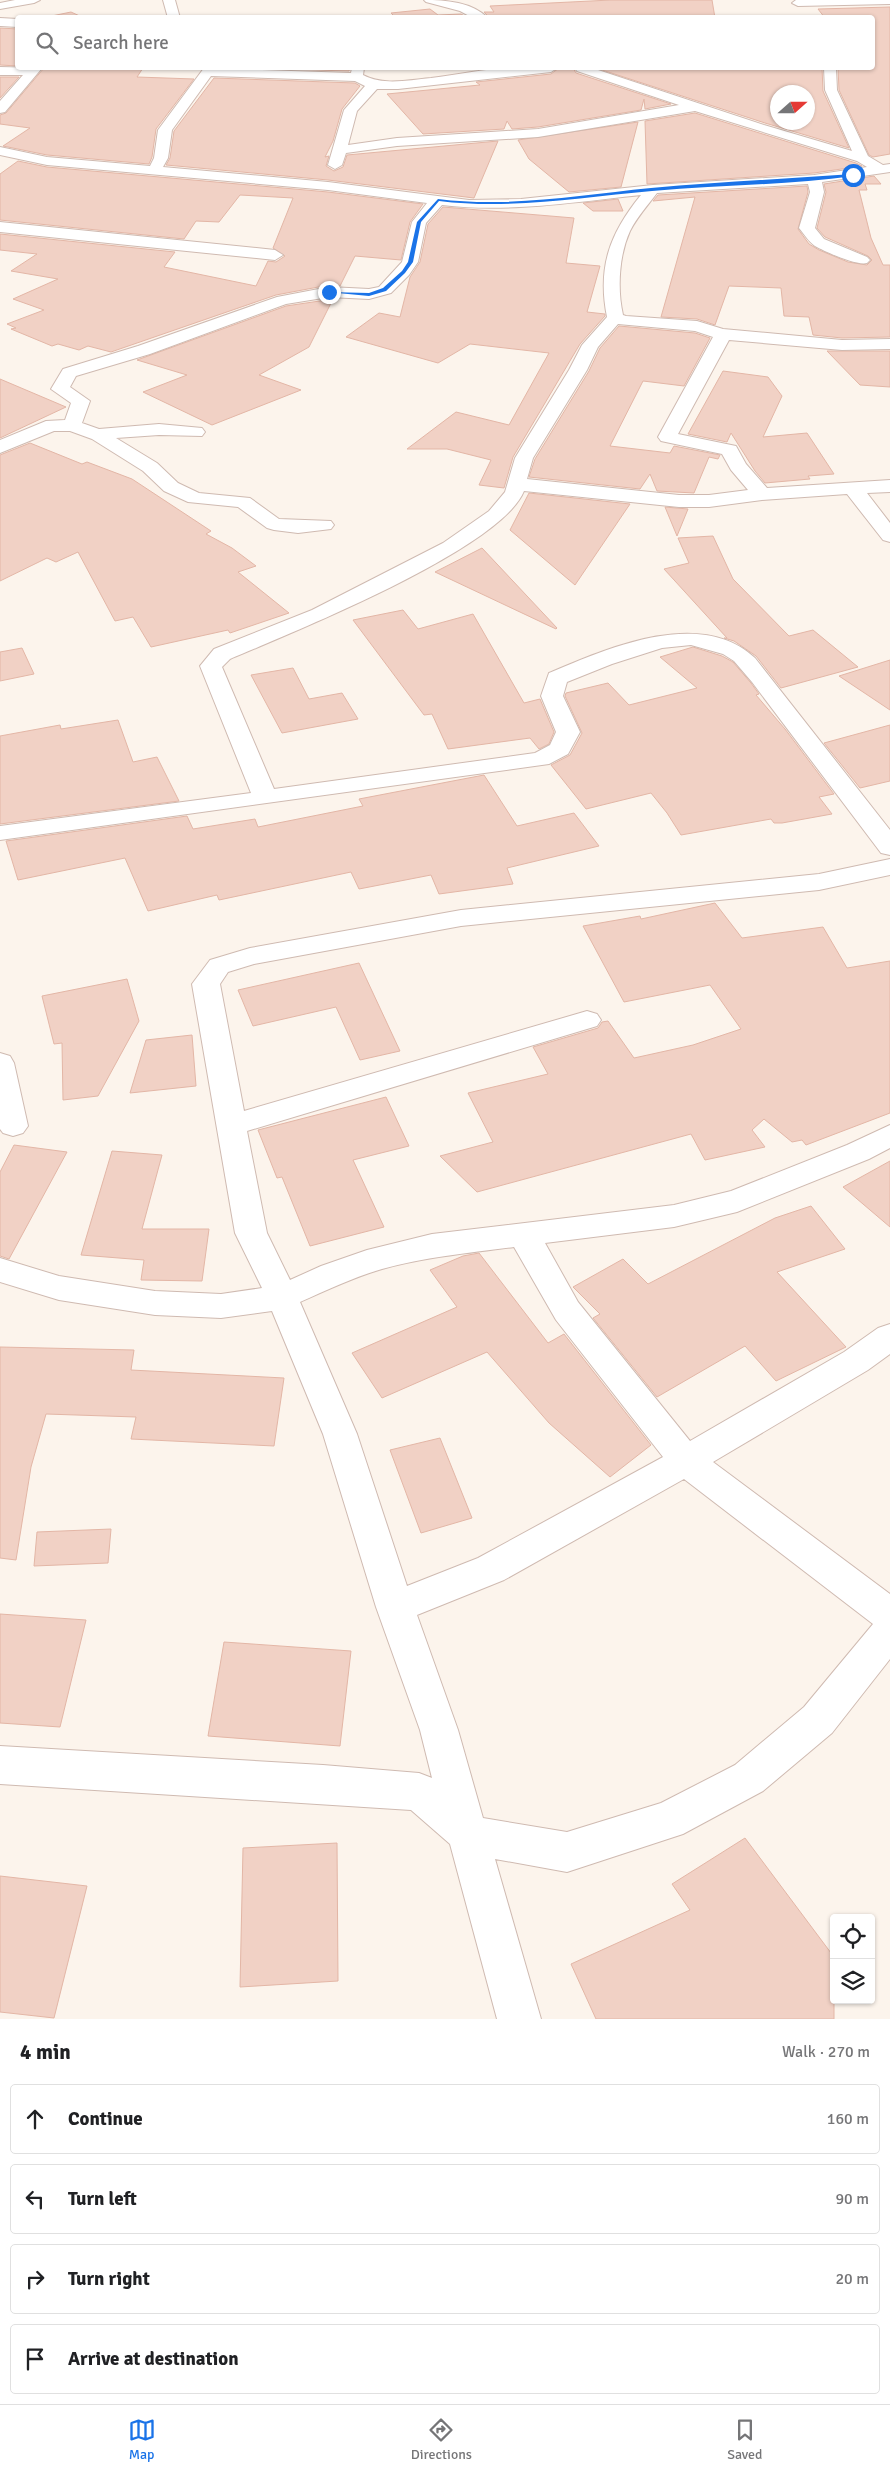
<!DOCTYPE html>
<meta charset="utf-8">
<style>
body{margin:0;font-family:Signika,sans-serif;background:#f6f6f6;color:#202124}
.controls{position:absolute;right:15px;bottom:15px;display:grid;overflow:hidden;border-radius:5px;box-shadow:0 1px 4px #0004}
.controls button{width:45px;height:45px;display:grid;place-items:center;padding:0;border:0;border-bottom:1px solid #e0e0e0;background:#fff;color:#202124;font:25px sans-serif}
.compass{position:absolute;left:770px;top:85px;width:45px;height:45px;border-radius:50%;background:#fff;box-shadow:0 1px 4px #0004;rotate:69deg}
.stop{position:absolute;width:15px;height:15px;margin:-11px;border:4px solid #1a73e8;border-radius:50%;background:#fff}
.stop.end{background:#1a73e8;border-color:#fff;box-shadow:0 1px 5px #0008}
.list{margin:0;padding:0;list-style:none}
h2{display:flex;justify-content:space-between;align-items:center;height:65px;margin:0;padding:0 20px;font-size:21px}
h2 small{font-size:16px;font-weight:400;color:#757577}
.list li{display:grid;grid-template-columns:32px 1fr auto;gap:15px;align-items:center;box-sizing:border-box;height:70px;margin:0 10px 10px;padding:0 10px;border:1px solid #e0e0e0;border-radius:5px}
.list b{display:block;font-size:19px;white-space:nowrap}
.list em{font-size:16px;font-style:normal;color:#757577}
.icon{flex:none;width:28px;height:28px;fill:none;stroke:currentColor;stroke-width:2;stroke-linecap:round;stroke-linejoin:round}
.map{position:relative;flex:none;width:890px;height:2019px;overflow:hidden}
.search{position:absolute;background:#fff;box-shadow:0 1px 4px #0004;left:15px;right:15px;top:15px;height:55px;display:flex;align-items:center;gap:12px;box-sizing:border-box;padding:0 18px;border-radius:5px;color:#757577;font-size:19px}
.sheet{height:385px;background:#fff}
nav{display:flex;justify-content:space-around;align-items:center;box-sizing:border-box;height:70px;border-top:1px solid #e0e0e0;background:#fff;font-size:14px;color:#757577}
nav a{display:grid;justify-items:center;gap:2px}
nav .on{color:#1a73e8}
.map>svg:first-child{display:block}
.building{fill:#f1d1c5;stroke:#e3b6a6;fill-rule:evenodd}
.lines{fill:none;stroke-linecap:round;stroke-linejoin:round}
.minor-casing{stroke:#cfbab1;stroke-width:2}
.minor{fill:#fff;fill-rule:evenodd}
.route{fill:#1a73e8}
</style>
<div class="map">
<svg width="890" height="2019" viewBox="0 0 890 2019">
<rect width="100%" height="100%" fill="#fcf4ec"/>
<path class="building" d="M611 0H712L715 18H490L484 12H494L490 6Z
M890 7V154L873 157 869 155 839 90 838 68H872V18H825L818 9Z
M430 9 438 15 461 14 468 18H396L391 13Z
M71 12 84 18H42Z
M0 28 18 29V66L0 65Z
M44 68H143L137 77 194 79 156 129 152 157 149 164 47 155 3 146 30 128 0 124V115L6 113Z
M244 68H350L349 71Z
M559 68H573L576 73 671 104 645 109 644 99 641 110 538 127 512 129 507 121 504 129 423 134 387 94 480 85 476 82 551 74Z
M596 68H822L823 91 849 148 765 123ZM778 92H808V122H778Z
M0 77H19L0 98Z
M214 78 355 83 360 86 342 109 333 141 325 157 329 156 326 166 334 171 343 167 347 155 498 141 474 198 328 180 166 165 170 158 174 131Z
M695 113 856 163 862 166 814 173 647 184 645 121Z
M638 122 621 187 569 192 529 159 518 140Z
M18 161 47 167 328 192 423 204 410 222 401 260 355 256 340 286 329 285 276 295 111 352 88 346 79 350 58 344 52 346 11 329 16 328 7 324 44 310 13 299 58 279 11 271 37 254 0 250V234L175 252 164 267 256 286 268 261 276 262 285 256 273 248 293 198 240 195 219 222 196 221 184 239 0 220V174Z
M874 176 881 184H865L867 190H859L871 238 883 265H890V337L842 338 813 335 809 317 784 316 781 288 729 286 715 325 697 319 661 317 695 197 653 201 658 195 807 186 808 192 798 229 809 244 819 250 848 262 867 265 872 260 868 256 825 237 817 228 826 192 824 184Z
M618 199 623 211H593L583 203Z
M443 207 574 218 566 263 600 266 587 312 605 314V316L580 344 513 457 504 488 479 485 491 460 447 449H407L456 412 509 425 549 353 470 344 438 363 346 337 379 313 400 317 410 277 420 262 428 224Z
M333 299 309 347 259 375 301 390 212 425 143 392 187 375 137 360 286 306Z
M619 326 695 333 710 338 684 386 643 381 610 446 670 453 674 446 720 455 718 459 709 457 694 493 657 491 650 474 640 489 529 477 535 459 589 371 600 348Z
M827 351H890V387L860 385Z
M723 371 768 377 782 396 763 437 807 433 834 474 808 476 810 479 765 483 755 471 731 433 727 442 688 434Z
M0 379 66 407 0 438Z
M30 443 82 464 87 462 132 479 211 531 206 534 232 548 256 566 238 572 289 613 230 633 228 630 151 647 133 617 115 621 78 552 56 562 47 558 0 581V455Z
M529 493 630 504 575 585 510 530Z
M665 507 688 509 677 536Z
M713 536 733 579 789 636 813 630 858 667 781 688 756 656 734 641 724 638H727L664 569 689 563 678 538Z
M482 548 557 628 556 629 435 572Z
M403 610 418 629 473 614 524 703 540 699 554 732 549 744 539 749 530 738 448 749 432 714 424 715 353 620Z
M693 647 722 656 733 662 751 683 759 694 756 695 785 729 834 794 819 797 832 814 782 823H774L771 819 681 835 667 813 651 793 586 809 551 765 570 755 582 733 565 696 566 693 608 683 629 705 697 688 660 657Z
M22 648 34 674 0 681V652Z
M890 660V710L839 676Z
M293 668 309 699 342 693 358 719 282 733 251 675Z
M118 720 133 762 157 757 179 801 0 824V736L60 725 61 729Z
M890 725V781L860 788 824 743Z
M484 775 517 826 574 813 599 846 507 868 513 884 439 894 431 875 359 889 351 872 219 900 217 895 148 911 125 858 18 880 6 841 187 816 193 829 255 819 258 827 363 806 359 799Z
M715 903 742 938 823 927 847 968 890 961V1113L806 1145 802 1140 792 1142 764 1119 752 1130 765 1147 705 1160 691 1134 477 1192 440 1156 493 1142 468 1093 548 1074 533 1047 598 1028 602 1022 608 1021 634 1058 693 1045 741 1029 710 985 624 1002 583 926 640 916 641 919Z
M359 963 400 1051 360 1060 336 1007 253 1026 238 990Z
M127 979 139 1021 98 1096 63 1100 62 1043 54 1044 42 996Z
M192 1035 196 1086 130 1093 146 1040Z
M386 1097 409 1146 353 1160 384 1227 310 1246 282 1177 277 1178 258 1130Z
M14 1145 67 1152 9 1259 0 1256V1172Z
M112 1151 162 1155 142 1229H209L202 1281 141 1280 144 1260 81 1255Z
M890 1161V1227L843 1187Z
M811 1206 845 1249 777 1272 846 1347 776 1381 745 1346 657 1397 593 1318 600 1314 573 1287 623 1259 648 1284 775 1218Z
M479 1253 548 1343 564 1334 651 1445 610 1477 549 1423 487 1352 382 1398 352 1353 457 1307 430 1270 463 1256Z
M0 1347 134 1350 131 1370 284 1378 274 1446 131 1439 136 1417 46 1414 31 1467 16 1560 0 1558Z
M440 1438 472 1518 421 1533 390 1450Z
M111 1529 108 1563 34 1566 37 1532Z
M0 1614 86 1620 60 1727 0 1723Z
M224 1642 351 1651 340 1746 208 1736Z
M745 1838 834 1957V2019H596L571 1964 690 1910 672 1884Z
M337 1843 338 1981 240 1987 243 1848Z
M0 1876 87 1886 54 2018 0 2012Z"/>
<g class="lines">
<defs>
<path id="minor" d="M15 0H40L34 3 0 9V3Z
M163 0H175L180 18H168Z
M424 0C446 0 472 2 488 18H473L460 11 426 2Z
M890 0V4L798 6 792 3 796 0Z
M0 18 18 19V27L0 26Z
M0 67 42 68 5 112 0 113V101L23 75H0Z
M204 68 351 73 352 68H364L363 75C384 86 408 80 431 78 472 73 517 62 557 68L551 72 398 89H377L357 111 348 145 397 138 538 129 679 105 577 71 575 68H592L764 125 852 151 825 90 824 68H836L837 90 868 156 883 165 890 164V172L822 182 824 192 815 228 824 239 867 257 870 260 867 263C857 266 826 252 815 246 809 242 804 234 799 228L810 192 808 184 657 193C648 205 637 217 630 231 619 255 617 289 623 315L626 316 697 321 723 329 842 340 890 339V349L842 350 729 340 678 434 736 446 746 464 767 488 890 480V492L867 493 890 523V542L883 540 847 494 762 500 709 507H679L524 491C501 549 291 633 230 659L222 667 274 789 535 753 550 745 556 732 541 696 549 673C608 648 701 607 755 658L890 830V855L881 853 752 682 734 661 723 654 691 645 662 648 612 664 567 682 563 696 580 732 568 754 549 764 0 840V826L251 793 200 666 214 649 312 610 443 543 489 511 505 492 515 458 569 370 582 345 607 317C597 267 610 233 641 195 575 202 508 213 442 205L426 223 418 262 409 275 391 293 369 299 329 297 286 304 150 354 76 376 70 387 90 401 82 423 99 429 159 424 202 428 205 432 202 436 159 435 116 438 157 463 178 483 199 493 250 498 279 519 331 521 334 525 331 529 298 533 274 530 267 528 238 507 188 502 164 491 143 471 92 439 70 431H54L0 453V440L46 421 65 420 71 403 51 389 63 369 138 346 277 297 329 287 369 289 379 287 402 262 412 222 427 203 328 190 47 165 0 155V147L47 157 150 166 154 158 158 130ZM211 76 355 81 365 86 344 110 328 165 335 169 342 165 346 153 397 146 538 137 695 111 857 161 867 167 814 175 653 185 521 199 469 200 328 182 163 167 168 158 172 130ZM618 324 695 331 713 337 658 437 661 441 722 454 731 470 748 490 709 495H679L527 479 533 458 587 370 598 347Z
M0 222 275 250 283 255 275 260 0 232Z
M890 859V875L819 890 461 926 254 964 228 972 220 984 244 1111 587 1011 597 1014 601 1020 597 1026 247 1131 267 1233 290 1280 321 1266 367 1250 432 1234 674 1205 731 1191 847 1145 890 1125V1148L869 1159 737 1212 674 1227 545 1243 578 1302 690 1441 844 1352 878 1328 890 1324V1354L868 1370 713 1462 890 1594V1659L832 1733 763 1791 683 1834 567 1872 495 1859 541 2019H497L450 1844 411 1810 0 1784V1746L323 1765 419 1773 432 1778 420 1730 376 1607 323 1434 272 1311 221 1318 155 1315 59 1300 0 1282V1258L59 1276 155 1291 221 1294 262 1288 235 1233 192 984 210 960 250 948 461 910 819 874ZM514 1247 556 1320 663 1457 478 1558 407 1586 357 1434 300 1302C327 1290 354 1277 382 1269 425 1257 470 1253 514 1247ZM684 1479 873 1624 804 1707 735 1765 661 1803 567 1832 483 1818 458 1730 417 1615 504 1580Z
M0 1053 10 1056 14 1063 28 1126 23 1133 13 1136 3 1133 0 1129Z"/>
</defs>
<use href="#minor" class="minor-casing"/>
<use href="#minor" class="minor"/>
</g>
<path class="route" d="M853 174 854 176C788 185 719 185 652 191 581 197 511 210 439 201L421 222 413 262 405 273 386 291 369 296 327 292 369 293 383 288 402 271 408 262 417 222 438 199C509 208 580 195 651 188 718 182 785 179 853 174Z"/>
</svg>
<div class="controls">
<button><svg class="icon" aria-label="locate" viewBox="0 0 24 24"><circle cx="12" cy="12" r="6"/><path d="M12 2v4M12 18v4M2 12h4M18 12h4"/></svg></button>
<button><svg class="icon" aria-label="layers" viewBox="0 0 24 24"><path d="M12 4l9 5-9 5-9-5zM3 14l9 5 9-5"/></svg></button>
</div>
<svg class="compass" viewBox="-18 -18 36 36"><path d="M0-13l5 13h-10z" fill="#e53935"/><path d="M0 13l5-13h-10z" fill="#757577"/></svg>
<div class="stop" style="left:853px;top:175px"></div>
<div class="stop end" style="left:329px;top:292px"></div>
<div class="search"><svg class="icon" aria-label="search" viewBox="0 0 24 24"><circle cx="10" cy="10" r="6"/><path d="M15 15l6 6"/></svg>Search here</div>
</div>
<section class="sheet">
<h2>4 min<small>Walk · 270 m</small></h2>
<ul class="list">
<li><svg class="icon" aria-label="ahead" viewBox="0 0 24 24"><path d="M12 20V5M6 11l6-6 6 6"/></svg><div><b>Continue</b></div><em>160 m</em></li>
<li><svg class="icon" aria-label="left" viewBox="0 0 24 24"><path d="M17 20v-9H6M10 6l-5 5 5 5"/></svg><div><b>Turn left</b></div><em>90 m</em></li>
<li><svg class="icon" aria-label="right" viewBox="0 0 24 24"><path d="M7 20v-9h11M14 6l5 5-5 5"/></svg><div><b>Turn right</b></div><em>20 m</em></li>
<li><svg class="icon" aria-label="arrive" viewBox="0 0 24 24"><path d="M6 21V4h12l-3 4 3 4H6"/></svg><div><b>Arrive at destination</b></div></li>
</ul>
</section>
<nav>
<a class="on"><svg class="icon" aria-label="map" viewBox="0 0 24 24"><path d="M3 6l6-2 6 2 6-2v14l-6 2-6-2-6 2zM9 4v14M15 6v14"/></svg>Map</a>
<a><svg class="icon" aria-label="directions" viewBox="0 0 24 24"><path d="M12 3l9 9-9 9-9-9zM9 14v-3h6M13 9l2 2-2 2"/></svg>Directions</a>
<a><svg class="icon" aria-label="saved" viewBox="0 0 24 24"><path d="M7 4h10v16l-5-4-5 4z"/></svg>Saved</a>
</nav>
